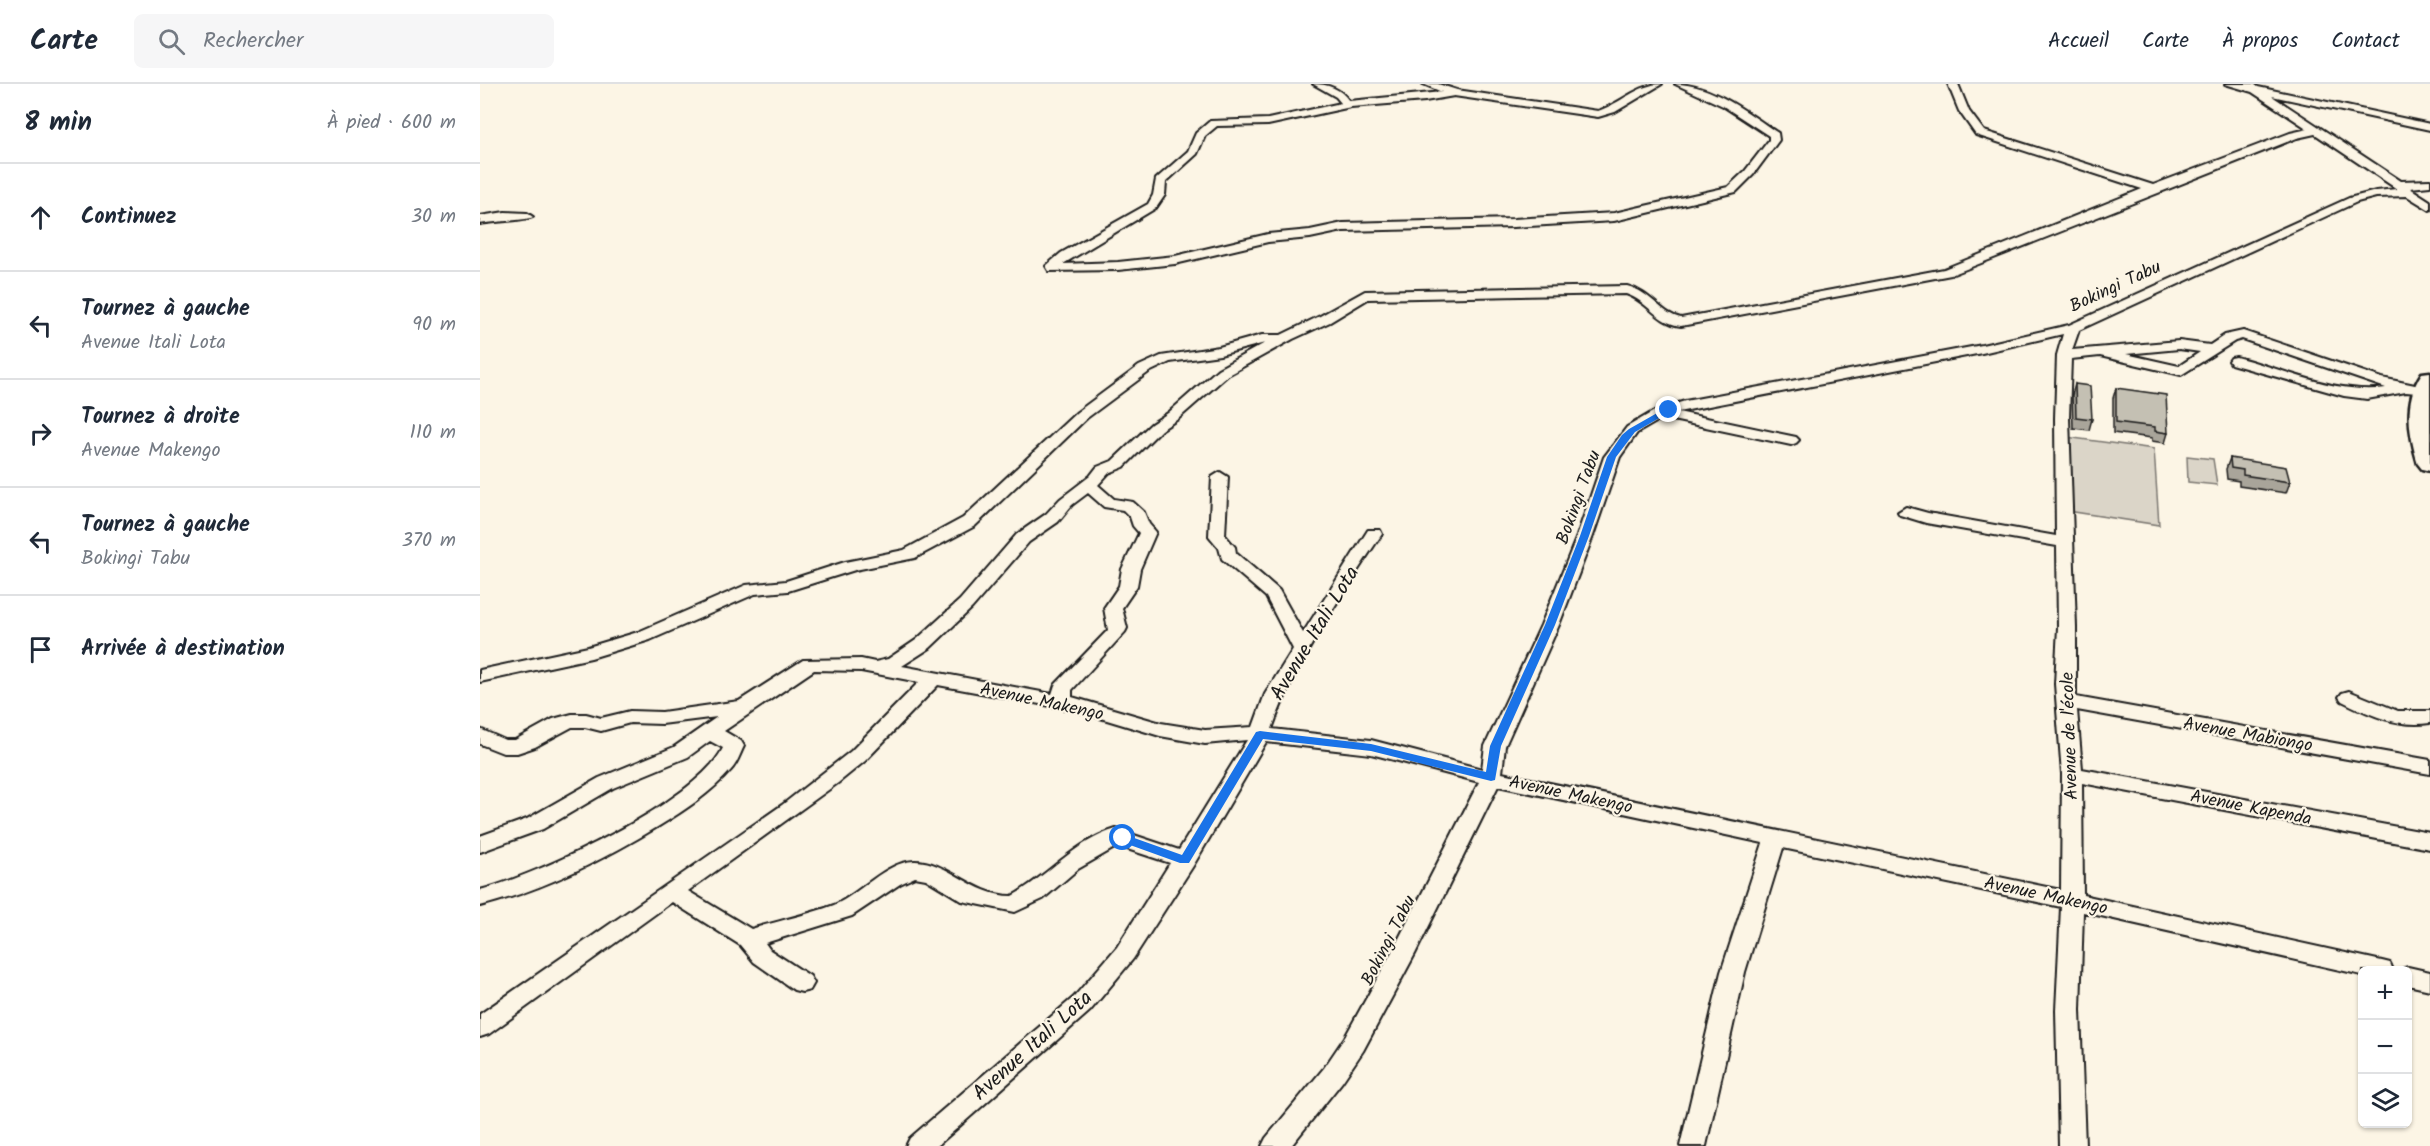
<!DOCTYPE html>
<html lang="fr">
<meta charset="utf-8">
<style>
body{margin:0;font-family:Kalam,sans-serif;background:#f6f6f7;color:#1f2937}
.controls{position:absolute;right:18px;bottom:18px;display:grid;overflow:hidden;border-radius:9px;box-shadow:0 2px 4px #0004}
.controls button{width:54px;height:54px;display:grid;place-items:center;padding:0;border:0;border-bottom:2px solid #e0e1e3;background:#fff;color:#1f2937;font:30px sans-serif}
.stop{position:absolute;width:18px;height:18px;margin:-14px;border:4px solid #1a73e8;border-radius:50%;background:#fff}
.stop.end{background:#1a73e8;border-color:#fff;box-shadow:0 2px 6px #0008}
.list{margin:0;padding:0;list-style:none}
h2{display:flex;justify-content:space-between;align-items:center;height:78px;margin:0;padding:0 24px;font-size:26px}
h2 small{font-size:20px;font-weight:400;color:#747a83}
.list li{display:grid;grid-template-columns:39px 1fr auto;gap:18px;align-items:center;box-sizing:border-box;height:108px;padding:0 24px;border-top:2px solid #e0e1e3}
.list b{display:block;font-size:22px;white-space:nowrap}
.list p{margin:0;font-size:20px;white-space:nowrap;color:#747a83}
.list em{font-size:20px;font-style:normal;color:#747a83}
.icon{flex:none;width:33px;height:33px;fill:none;stroke:currentColor;stroke-width:2;stroke-linecap:round;stroke-linejoin:round}
.map{position:relative;flex:none;width:1950px;height:1062px;overflow:hidden}
header{display:flex;align-items:center;gap:36px;box-sizing:border-box;height:84px;padding:0 30px;background:#fff;border-bottom:2px solid #e0e1e3}
header strong{font-size:28px}
nav{display:flex;gap:33px;margin-inline-start:auto;font-size:21px}
.search{width:420px;height:54px;background:#f6f6f7;display:flex;align-items:center;gap:15px;box-sizing:border-box;padding:0 21px;border-radius:9px;color:#747a83;font-size:22px}
main{display:flex}
aside{flex:1;background:#fff}
.map>svg:first-child{display:block}
.green{fill:#dbd5c8;stroke:#7c7872;stroke-width:1.5}
.lines{fill:none;stroke-linecap:round;stroke-linejoin:round}
.minor-casing{stroke:#1c1c1c;stroke-width:4}
.highway-casing{stroke:#1c1c1c;stroke-width:5}
.minor{fill:#fcf5e5;fill-rule:evenodd}
.highway{fill:#fcf5e5;fill-rule:evenodd}
.wall{fill:#a9a59a;stroke:#1c1c1c;stroke-width:1.5}
.building{fill:#c4c0b3;stroke:#1c1c1c;stroke-width:1.5}
.route{fill:#1a73e8}
.labels{text-anchor:middle;stroke-width:4.5;stroke-linejoin:round;paint-order:stroke}
.street-label{font-size:18px;fill:#1c1c1c;stroke:#fcf5e5}
.near-street-label{font-size:21px;fill:#1c1c1c;stroke:#fcf5e5}
</style>
<header>
<strong>Carte</strong>
<div class="search"><svg class="icon" aria-label="search" viewBox="0 0 24 24"><circle cx="10" cy="10" r="6"/><path d="M15 15l6 6"/></svg>Rechercher</div>
<nav><a>Accueil</a><a>Carte</a><a>À propos</a><a>Contact</a></nav>
</header>
<main>
<aside>
<h2>8 min<small>À pied · 600 m</small></h2>
<ul class="list">
<li><svg class="icon" aria-label="ahead" viewBox="0 0 24 24"><path d="M12 20V5M6 11l6-6 6 6"/></svg><div><b>Continuez</b></div><em>30 m</em></li>
<li><svg class="icon" aria-label="left" viewBox="0 0 24 24"><path d="M17 20v-9H6M10 6l-5 5 5 5"/></svg><div><b>Tournez à gauche</b><p>Avenue Itali Lota</p></div><em>90 m</em></li>
<li><svg class="icon" aria-label="right" viewBox="0 0 24 24"><path d="M7 20v-9h11M14 6l5 5-5 5"/></svg><div><b>Tournez à droite</b><p>Avenue Makengo</p></div><em>110 m</em></li>
<li><svg class="icon" aria-label="left" viewBox="0 0 24 24"><path d="M17 20v-9H6M10 6l-5 5 5 5"/></svg><div><b>Tournez à gauche</b><p>Bokingi Tabu</p></div><em>370 m</em></li>
<li><svg class="icon" aria-label="arrive" viewBox="0 0 24 24"><path d="M6 21V4h12l-3 4 3 4H6"/></svg><div><b>Arrivée à destination</b></div></li>
</ul>
</aside>
<div class="map">
<svg width="1950" height="1062" viewBox="0 0 1950 1062">
<rect width="100%" height="100%" fill="#fcf5e5"/>
<filter id="ink" filterUnits="userSpaceOnUse"><feTurbulence type="fractalNoise" baseFrequency=".0167" numOctaves="2"/><feDisplacementMap in="SourceGraphic" scale="12" xChannelSelector="R" yChannelSelector="G"/><feConvolveMatrix kernelMatrix="1 2 1 2 8 2 1 2 1" color-interpolation-filters="sRGB"/></filter>
<g filter="url(#ink)">
<path class="green" d="M1586 353 1674 365 1679 441 1588 427Z
M1707 372 1733 375 1737 401 1708 398Z"/>
<g class="lines">
<defs>
<path id="minor" d="M833 0C848 0 860 4 869 17L962 8 943 0H958L977 6 1118 27C1140 20 1158 0 1182 0L1135 28 1118 33 974 12 945 17 871 23 788 41 737 42 725 52 717 70 686 98 685 111 676 124 583 180 638 178 695 172 788 150 830 146 863 139 1034 135 1134 129 1248 103 1265 87 1289 56V52L1243 22 1195 0C1232 0 1268 29 1298 49L1299 56 1273 91 1256 108 1134 137 1034 143 863 147 830 154 788 158 695 180 638 186 569 187 566 182 581 169 668 120 673 111 676 95 708 67 716 49 730 37 788 35 861 19 856 13Z
M1468 0H1478L1489 27 1504 47 1673 101 1810 49 1828 45 1772 8 1745 0H1774L1778 3 1950 40V46L1792 12 1921 97 1950 96V102L1930 104 1950 117V126L1927 112 1896 113 1877 118 1599 246 1592 266 1699 257 1730 261 1745 251 1763 247 1902 294 1949 304V310L1926 308 1887 315 1864 312 1751 280 1749 277 1751 274 1756 273C1804 285 1856 311 1906 304L1762 255 1755 257 1701 291 1620 272 1591 275 1589 334 1596 543V613L1950 676V690L1597 626 1602 685 1950 749V765L1602 699 1603 811 1902 877 1910 879 1913 886H1882V891L1603 828 1600 926 1605 1062H1579L1576 926 1581 823 1303 764 1265 888 1226 1062H1200L1241 888 1283 759 1018 702 935 870 883 967 862 998 811 1062H782L786 1054 844 984 865 953 913 866 999 698 891 670 786 658 713 782 653 875 610 927 457 1062H426L430 1054 594 913 637 863 690 779 638 762 598 785 563 815 535 828 482 817 446 795 435 793 420 800 372 832 285 859 290 866 330 892 334 899 330 906 322 908 314 906 274 878 260 861 192 818 9 950 0 953V930L302 721 371 667 439 598 381 587 334 586 244 647 261 657 264 662C260 670 257 680 251 686 231 709 205 726 179 742 123 776 64 806 0 822V806C58 791 217 718 243 664L230 657 208 673 133 704 63 745 0 768V752L47 735 119 694 194 663 237 633 182 640 150 639 121 647 105 643H92L55 663 37 669H23L0 660V645L25 656H35L73 635 92 630H106L121 634 150 627 182 628 259 617 323 576 381 575 395 578 408 575 436 556 480 516 537 450 566 430 580 415 610 392 617 383 632 377 671 340 688 329 738 285 785 259 740 271 690 278 669 288 607 334 495 442 435 474 375 486 308 507 275 510 170 556 111 574 0 598V586L108 563 158 548 266 501 306 497 365 478 424 466 483 434 597 328 659 282 681 272 739 263 782 251H801L840 232 885 207 1147 202C1171 208 1181 230 1201 234L1464 185 1662 105 1496 51 1479 27ZM1835 50 1917 105 1896 107 1869 114 1589 241 1502 261 1205 317 1176 326 1147 343 1124 373 1097 452 1061 541 1005 662 1002 685 891 656 792 645C816 577 862 510 902 450L900 446H888L823 549 799 506 756 469 755 463 745 451 748 393 740 388 732 393 729 452 739 464 742 475 786 513 813 565 785 610 773 643 725 646 681 639 592 613V606L645 548 647 544 642 524 657 502 660 485 676 448 669 440 664 428 653 418 634 415 618 401 629 389 644 383 681 346 698 335 748 291 813 255 850 238 888 215 1146 210C1168 217 1177 239 1201 242L1471 191 1817 54ZM1583 250 1577 271 1575 334 1576 452 1448 429 1426 423 1418 428 1420 431 1446 439 1577 462 1578 543 1575 600 1582 690 1581 806 1022 689 1025 662 1079 541 1113 452 1140 373 1157 349 1183 334 1311 361 1316 359 1319 356 1316 353 1198 328 1502 269ZM1699 265 1720 268 1699 282 1646 270ZM608 409 624 423 643 426 650 433 653 442 659 449 642 485 639 502 624 524 628 546 575 601 572 610 422 582 450 564 492 524 549 458 578 438 592 421ZM458 601 597 627 680 652 725 660 767 656 699 766 636 745C595 757 568 792 532 812 493 812 467 776 434 777 405 778 379 811 354 821 327 831 298 837 271 845L208 807 358 699 385 677Z
M25 128 47 129 53 133C49 136 10 138 0 140V132Z
M1869 607 1918 627H1950V639C1918 644 1890 631 1862 617L1859 613 1862 609Z
M1928 883 1950 888V906L1928 901V886H1919Z"/>
<path id="highway" d="M1950 288V387L1942 385 1938 380C1929 350 1923 317 1942 289Z"/>
</defs>
<use href="#minor" class="minor-casing"/>
<use href="#highway" class="highway-casing"/>
<use href="#minor" class="minor"/>
<use href="#highway" class="highway"/>
</g>
<path class="wall" d="M1595 300 1612 335 1609 346 1593 344 1592 311Z
M1636 304 1688 349 1685 359 1672 357V354L1633 349V314Z
M1750 374 1810 398 1806 409 1759 402V397L1747 395 1746 385Z"/>
<path class="building" d="M1595 300 1610 302 1612 335 1596 333Z
M1636 304 1686 311 1688 349 1675 347V343L1636 338Z
M1750 374 1806 383 1810 398 1763 391V386L1751 384Z"/>
</g>
<path class="route" d="M1186 324 1193 326 1155 348 1136 373 1109 452 1075 541 1021 662 1015 696 1011 697 891 667 783 655 709 779H700L639 757 637 754 643 750 702 771 776 648 780 647 891 660 1006 688 1010 662 1065 541 1100 452 1127 373 1142 351 1149 345Z"/>
<g class="labels">
<g class="street-label">
<text transform="translate(1635 202) rotate(-25)" y="6">Bokingi Tabu</text>
<text transform="translate(1098 413) rotate(-70)" y="6">Bokingi Tabu</text>
<text transform="translate(562 617) rotate(12)" y="6">Avenue Makengo</text>
<text transform="translate(1768 650) rotate(10)" y="6">Avenue Mabiongo</text>
<text transform="translate(1589 652) rotate(-92)" y="6">Avenue de l'école</text>
<text transform="translate(1091 710) rotate(12)" y="6">Avenue Makengo</text>
<text transform="translate(1771 723) rotate(11)" y="6">Avenue Kapenda</text>
<text transform="translate(1566 811) rotate(12)" y="6">Avenue Makengo</text>
<text transform="translate(908 856) rotate(-63)" y="6">Bokingi Tabu</text>
</g>
<g class="near-street-label">
<text transform="translate(834 549) rotate(-59)" y="7">Avenue Itali Lota</text>
<text transform="translate(552 961) rotate(-42)" y="7">Avenue Itali Lota</text>
</g>
</g>
</svg>
<div class="controls">
<button>+</button>
<button>−</button>
<button><svg class="icon" aria-label="layers" viewBox="0 0 24 24"><path d="M12 4l9 5-9 5-9-5zM3 14l9 5 9-5"/></svg></button>
</div>
<div class="stop" style="left:643px;top:754px"></div>
<div class="stop end" style="left:1189px;top:326px"></div>
</div>
</main>
